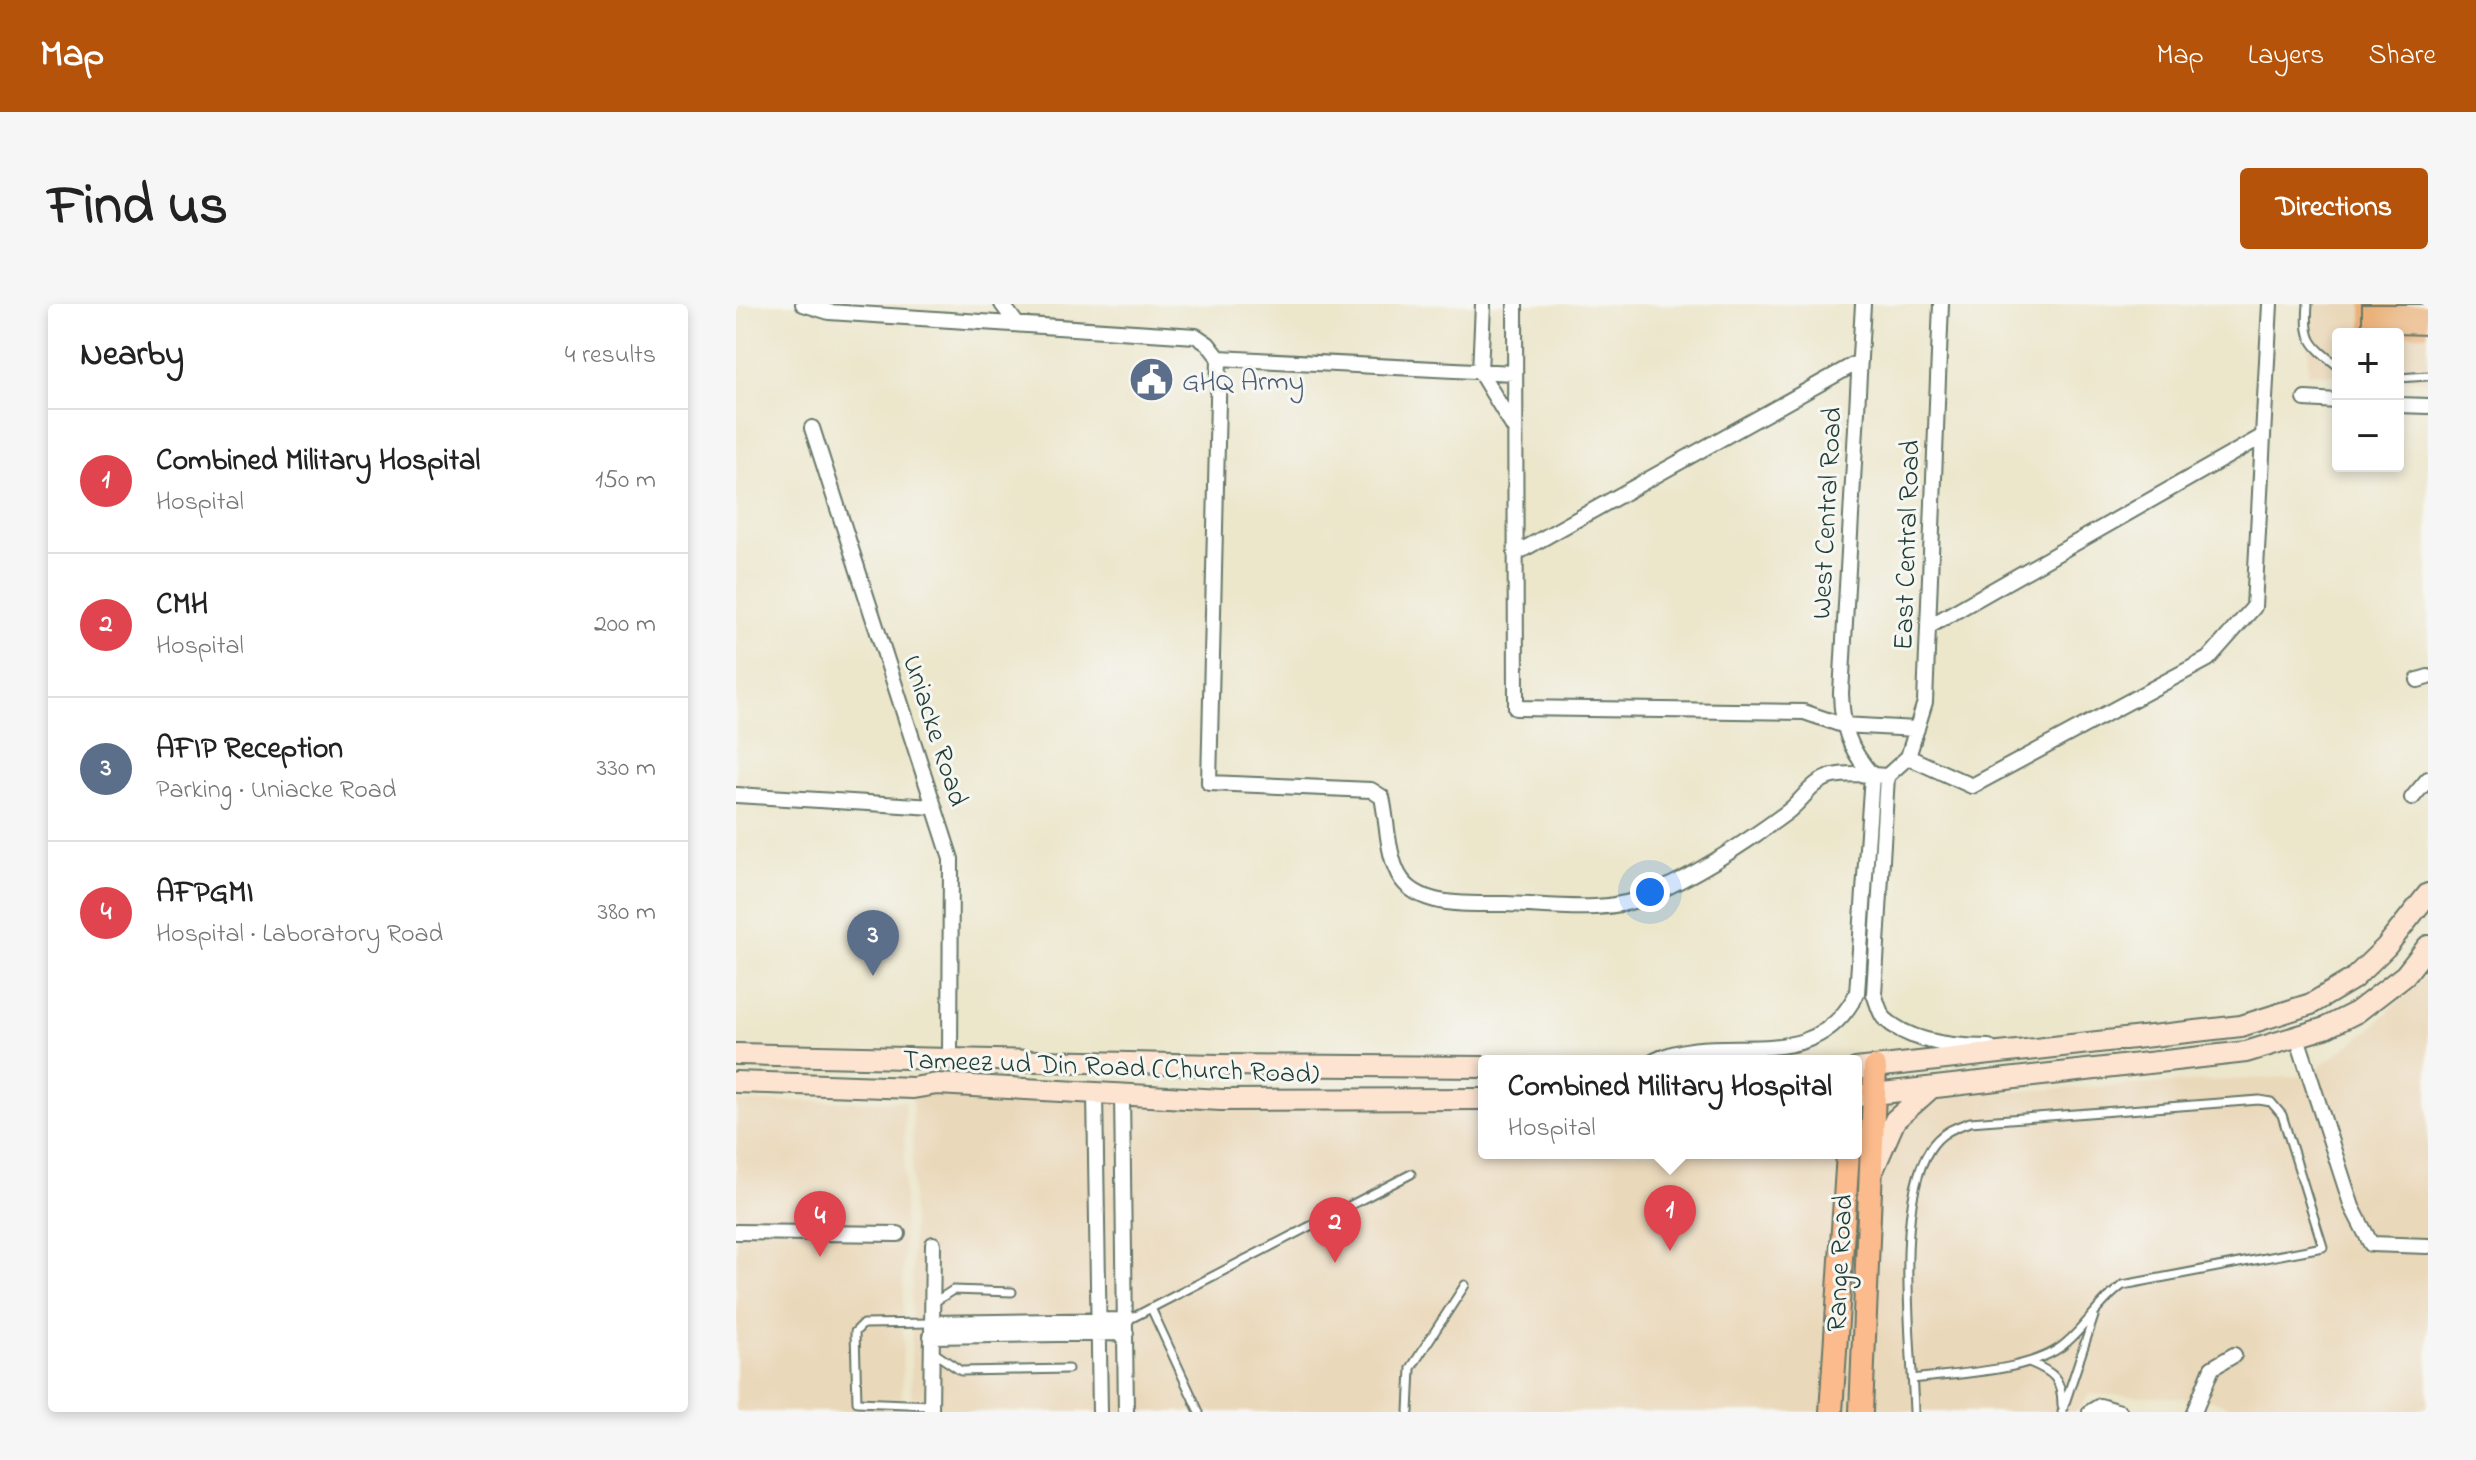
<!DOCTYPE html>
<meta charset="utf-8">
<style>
body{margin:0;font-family:"Indie Flower",sans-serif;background:#f6f6f6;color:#222}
.controls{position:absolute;right:24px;top:24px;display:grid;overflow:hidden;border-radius:8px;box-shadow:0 4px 12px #0003}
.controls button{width:72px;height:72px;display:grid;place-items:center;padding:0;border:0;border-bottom:2px solid #e0e0e0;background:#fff;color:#222;font:40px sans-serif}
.you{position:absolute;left:914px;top:588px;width:28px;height:28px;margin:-20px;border:6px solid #fff;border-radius:50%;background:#1a73e8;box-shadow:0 0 0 12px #1a73e833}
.badge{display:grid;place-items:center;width:52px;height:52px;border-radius:50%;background:#b45309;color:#fff;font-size:26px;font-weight:700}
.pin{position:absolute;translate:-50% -66px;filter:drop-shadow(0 2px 4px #0008)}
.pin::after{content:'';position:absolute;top:42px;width:28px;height:24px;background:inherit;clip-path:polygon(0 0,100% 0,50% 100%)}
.popup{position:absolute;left:742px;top:751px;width:384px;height:104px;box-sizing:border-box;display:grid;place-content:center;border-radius:8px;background:#fff;filter:drop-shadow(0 2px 6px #0005);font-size:26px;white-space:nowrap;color:#767676}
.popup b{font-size:30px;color:#222}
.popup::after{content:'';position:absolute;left:50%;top:100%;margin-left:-16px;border:16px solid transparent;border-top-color:#fff}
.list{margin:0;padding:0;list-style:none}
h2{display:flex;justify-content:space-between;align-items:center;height:104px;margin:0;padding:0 32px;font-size:34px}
h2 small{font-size:26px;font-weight:400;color:#767676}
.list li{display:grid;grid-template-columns:52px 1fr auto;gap:24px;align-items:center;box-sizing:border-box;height:144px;padding:0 32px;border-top:2px solid #e0e0e0}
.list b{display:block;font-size:30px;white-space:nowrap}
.list p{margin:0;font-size:26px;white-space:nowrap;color:#767676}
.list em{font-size:26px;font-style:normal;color:#767676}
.map{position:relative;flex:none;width:1692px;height:1108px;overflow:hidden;border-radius:8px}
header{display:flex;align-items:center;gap:48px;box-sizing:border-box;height:112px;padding:0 40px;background:#b45309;color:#fff}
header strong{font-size:38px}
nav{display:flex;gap:44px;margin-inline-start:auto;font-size:28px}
.intro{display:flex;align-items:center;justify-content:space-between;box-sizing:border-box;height:192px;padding:0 48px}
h1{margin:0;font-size:56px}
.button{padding:20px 36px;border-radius:8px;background:#b45309;color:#fff;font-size:28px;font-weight:700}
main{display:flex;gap:48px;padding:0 48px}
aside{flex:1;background:#fff;border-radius:8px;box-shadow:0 4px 12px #0003}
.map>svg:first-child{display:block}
.built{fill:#ead8ba}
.building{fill:#eab178}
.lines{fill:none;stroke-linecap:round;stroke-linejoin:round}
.lane-casing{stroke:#677869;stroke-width:11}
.street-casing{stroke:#677869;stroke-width:18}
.secondary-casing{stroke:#677869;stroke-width:24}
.primary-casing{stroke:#677869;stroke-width:26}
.lane{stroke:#fff;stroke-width:7}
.street{stroke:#fff;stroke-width:14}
.secondary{stroke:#fde4d1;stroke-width:20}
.primary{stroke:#fbbb8c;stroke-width:22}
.labels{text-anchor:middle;stroke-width:6;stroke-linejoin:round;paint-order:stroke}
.service-label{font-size:28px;fill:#4e5e75;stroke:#f6f6f2;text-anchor:start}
.street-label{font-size:28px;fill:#1f3d34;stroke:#f6f6f2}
</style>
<header>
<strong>Map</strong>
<nav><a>Map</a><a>Layers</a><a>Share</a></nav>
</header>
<div class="intro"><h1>Find us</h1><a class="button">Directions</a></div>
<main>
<aside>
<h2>Nearby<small>4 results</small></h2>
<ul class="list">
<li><span class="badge" style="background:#e0444e">1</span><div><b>Combined Military Hospital</b><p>Hospital</p></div><em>150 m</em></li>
<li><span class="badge" style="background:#e0444e">2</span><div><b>CMH</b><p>Hospital</p></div><em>200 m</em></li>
<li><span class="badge" style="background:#5c6f8a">3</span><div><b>AFIP Reception</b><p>Parking · Uniacke Road</p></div><em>330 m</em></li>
<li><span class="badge" style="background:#e0444e">4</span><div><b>AFPGMI</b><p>Hospital · Laboratory Road</p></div><em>380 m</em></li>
</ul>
</aside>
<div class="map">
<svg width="1692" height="1108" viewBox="0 0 1692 1108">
<rect width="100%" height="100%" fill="#f6f6f2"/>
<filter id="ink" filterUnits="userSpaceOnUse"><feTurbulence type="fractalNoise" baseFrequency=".0125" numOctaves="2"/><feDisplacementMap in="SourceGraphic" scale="16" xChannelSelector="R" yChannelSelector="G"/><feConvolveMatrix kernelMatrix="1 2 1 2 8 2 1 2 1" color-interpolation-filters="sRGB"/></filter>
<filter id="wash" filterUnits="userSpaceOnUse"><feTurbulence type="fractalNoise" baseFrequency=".006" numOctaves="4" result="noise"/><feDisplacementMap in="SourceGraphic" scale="32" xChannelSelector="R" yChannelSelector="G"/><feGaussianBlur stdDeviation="1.8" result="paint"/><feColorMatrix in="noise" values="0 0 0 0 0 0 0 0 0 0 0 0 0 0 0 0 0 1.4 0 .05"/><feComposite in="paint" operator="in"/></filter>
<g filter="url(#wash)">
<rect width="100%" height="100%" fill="#ece6cb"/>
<path class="built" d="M1575 0H1692V77L1662 75V30H1602V71L1572 69Z
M1692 669V1098L1677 1108H1506L1474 1095 1354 1090 1340 1108H175L177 784 748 799V849H1120V796L1570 772 1631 728Z
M169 797 166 1108H0V798Z"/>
<g id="blocks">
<path class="building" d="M1626 0H1692V31L1626 29Z"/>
</g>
</g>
<g filter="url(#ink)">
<use href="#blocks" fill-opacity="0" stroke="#677869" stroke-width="2"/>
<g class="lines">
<defs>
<path id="lane" d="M1572 0C1569 36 1574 40 1602 62
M1662 74 1692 72
M197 999 217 986 276 988
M415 1004 463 1108
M390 1017 675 870
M195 1019 127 1020 119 1028 121 1098 195 1101
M197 1048 225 1067 332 1065
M1293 1058C1317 1068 1326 1074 1326 1101
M1177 1075C1221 1069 1299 1068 1331 1038 1352 1020 1364 997 1387 981L1587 943 1546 811 1535 798 1523 796 1234 818C1217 824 1204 829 1194 845 1158 900 1176 1041 1178 1108
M673 1108 675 1064 729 981
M1326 1108 1358 1012"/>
<path id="street" d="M67 0 93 8 460 32 472 40 483 54 473 479 635 486 646 493C651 516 651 544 660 565 676 606 733 599 769 600 814 601 871 611 914 591 962 570 1008 540 1050 509 1067 497 1075 477 1097 472 1114 468 1134 471 1151 472
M266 0 280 19
M747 0 744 68 778 124
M779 0 780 404 1068 408 1106 421 1181 425
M1127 0 1105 389C1106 424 1113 445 1136 471
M483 54 778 69
M1569 95 1602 97
M1662 101 1692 102
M76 124 215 555 214 754
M779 250 1124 57
M1192 323 1527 132
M1682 376 1692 373
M1172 453 1236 482 1472 355 1518 303 1534 0
M1151 472 1138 690C1141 697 1143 708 1148 714 1174 739 1219 743 1253 743
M1151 472 1172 453 1189 398 1205 0
M0 491 198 503
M1676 494 1692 475
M1561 733 1616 903 1635 940 1692 942
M918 757C987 723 1076 777 1121 689L1136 471
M359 789 364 1108
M386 790 390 1108
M0 928 162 930
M195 1019 390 1016
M195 1032 390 1029
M195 1108 197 940
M1354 1108 1364 1102 1384 1108
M1458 1108 1476 1064 1498 1051"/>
<path id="secondary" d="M0 750 482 761 748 763
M1120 765 1505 722 1575 700 1617 675 1650 643 1692 590
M0 778 177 784 201 780 485 796 748 795
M1120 792 1510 748 1589 724 1621 708 1669 671 1692 642
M1138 864 1159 816 1194 785"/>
<path id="primary" d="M1095 1108 1112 849
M1125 1108 1139 764"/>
</defs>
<use href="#lane" class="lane-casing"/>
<use href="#street" class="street-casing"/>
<use href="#secondary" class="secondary-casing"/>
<use href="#primary" class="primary-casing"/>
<use href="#lane" class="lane"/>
<use href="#street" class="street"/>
<use href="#secondary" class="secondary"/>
<use href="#primary" class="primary"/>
</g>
</g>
<defs>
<symbol id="civic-disc" viewBox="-11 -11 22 22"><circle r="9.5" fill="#5c6f8a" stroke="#f6f6f2"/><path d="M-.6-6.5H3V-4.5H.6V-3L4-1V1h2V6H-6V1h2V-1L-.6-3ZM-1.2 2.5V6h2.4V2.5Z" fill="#fff"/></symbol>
</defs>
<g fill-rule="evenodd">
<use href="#civic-disc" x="390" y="50" width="51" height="51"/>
</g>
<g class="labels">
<g class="service-label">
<text x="446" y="86">GHQ Army</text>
</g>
<g class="street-label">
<text transform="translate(1089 209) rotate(-87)" y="10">West Central Road</text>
<text transform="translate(1169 241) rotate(-88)" y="10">East Central Road</text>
<text transform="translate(201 426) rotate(72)" y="10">Uniacke Road</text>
<text transform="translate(375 761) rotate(2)" y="10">Tameez ud Din Road (Church Road)</text>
<text transform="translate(1102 959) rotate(-87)" y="10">Range Road</text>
</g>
</g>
</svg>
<div class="controls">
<button>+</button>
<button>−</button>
</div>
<div class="you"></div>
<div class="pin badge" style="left:934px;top:947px;background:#e0444e">1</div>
<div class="popup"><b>Combined Military Hospital</b>Hospital</div>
<div class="pin badge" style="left:599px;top:959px;background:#e0444e">2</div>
<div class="pin badge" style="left:137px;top:672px;background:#5c6f8a">3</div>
<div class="pin badge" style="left:84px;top:953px;background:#e0444e">4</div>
</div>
</main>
